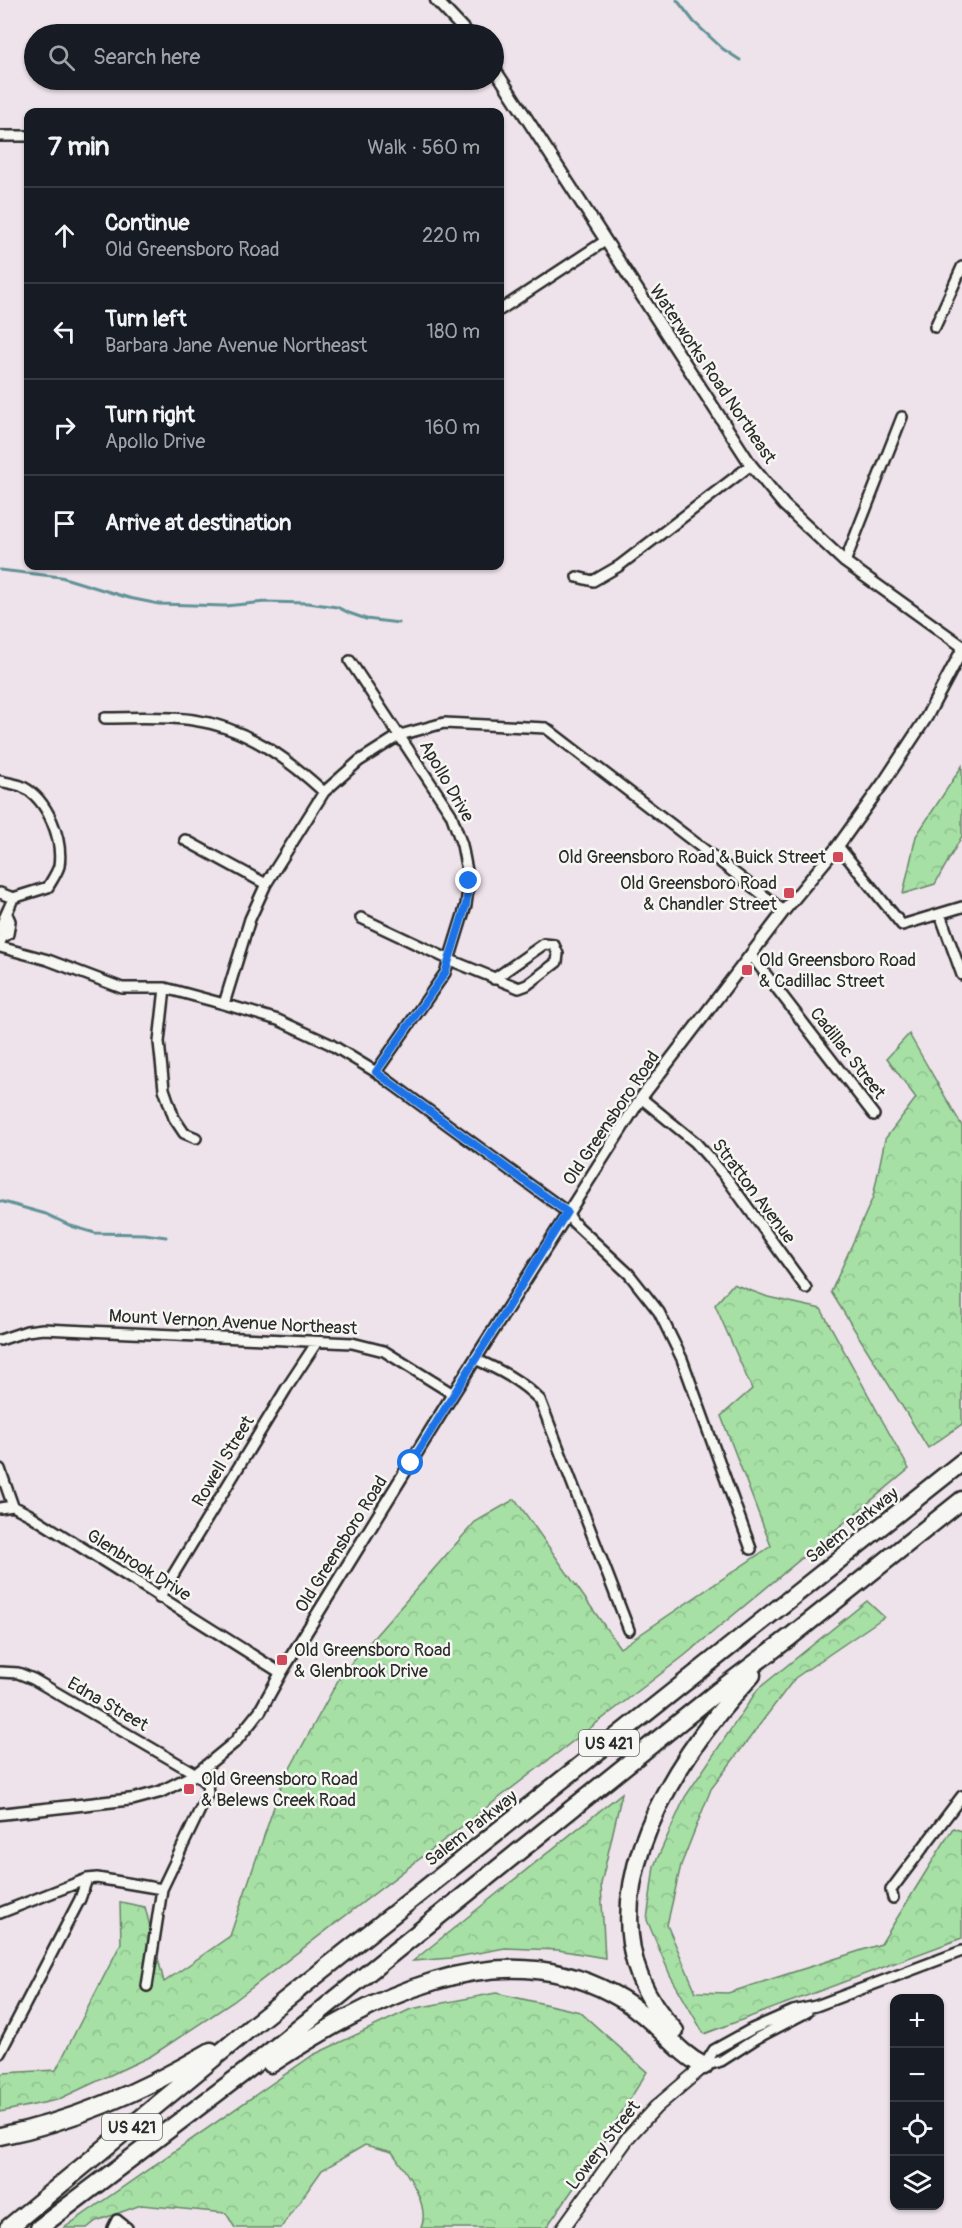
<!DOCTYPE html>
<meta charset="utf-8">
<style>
body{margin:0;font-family:Pangolin,sans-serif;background:#20242c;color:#f1f3f6}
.controls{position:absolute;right:18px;bottom:18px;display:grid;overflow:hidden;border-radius:12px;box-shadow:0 2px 4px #0004}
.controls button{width:54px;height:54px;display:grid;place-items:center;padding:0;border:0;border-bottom:2px solid #363941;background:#171b24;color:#f1f3f6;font:30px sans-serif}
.stop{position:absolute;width:18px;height:18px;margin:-14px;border:4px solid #1a73e8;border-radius:50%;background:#fff}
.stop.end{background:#1a73e8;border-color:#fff;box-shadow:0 2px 6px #0008}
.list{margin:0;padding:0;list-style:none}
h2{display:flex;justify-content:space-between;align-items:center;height:78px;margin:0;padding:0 24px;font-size:26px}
h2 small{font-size:20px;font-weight:400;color:#9ea1a6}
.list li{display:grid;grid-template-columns:39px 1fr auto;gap:18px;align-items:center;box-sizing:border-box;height:96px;padding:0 24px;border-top:2px solid #363941}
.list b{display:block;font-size:22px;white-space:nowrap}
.list p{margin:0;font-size:20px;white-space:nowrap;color:#9ea1a6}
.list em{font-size:20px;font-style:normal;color:#9ea1a6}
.icon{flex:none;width:33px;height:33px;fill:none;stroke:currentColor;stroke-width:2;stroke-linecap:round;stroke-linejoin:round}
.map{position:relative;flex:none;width:962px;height:2228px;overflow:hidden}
.search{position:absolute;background:#171b24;box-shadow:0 2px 4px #0004;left:24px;top:24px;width:480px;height:66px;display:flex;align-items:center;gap:15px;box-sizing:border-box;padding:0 21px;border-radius:33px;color:#9ea1a6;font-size:22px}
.panel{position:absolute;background:#171b24;box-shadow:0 2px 4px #0004;left:24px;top:108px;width:480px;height:462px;border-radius:12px}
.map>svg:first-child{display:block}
.forest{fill:url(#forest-crowns);stroke:#688668;stroke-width:1.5}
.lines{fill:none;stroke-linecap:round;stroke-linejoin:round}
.stream{stroke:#619296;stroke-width:3}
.minor-casing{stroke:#2b2b2b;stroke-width:14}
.tertiary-casing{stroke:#2b2b2b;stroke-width:15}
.secondary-casing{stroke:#2b2b2b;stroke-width:16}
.motorway-casing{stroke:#2b2b2b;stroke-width:21}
.minor{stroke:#f6f6f2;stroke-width:9}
.tertiary{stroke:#f6f6f2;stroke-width:10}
.secondary{stroke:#f6f6f2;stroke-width:12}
.motorway{stroke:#f6f6f2;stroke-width:16}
.route{stroke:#1a73e8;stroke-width:8}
.poi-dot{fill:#d1495b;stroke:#f6f6f2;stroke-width:2}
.labels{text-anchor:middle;stroke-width:5;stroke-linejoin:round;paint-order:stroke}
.shield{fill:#f6f6f2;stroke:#686867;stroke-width:1.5}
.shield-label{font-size:16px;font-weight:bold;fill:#2b2b2b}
.street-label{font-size:18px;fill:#2b2b2b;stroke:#f6f6f2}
.poi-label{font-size:18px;fill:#2b2b2b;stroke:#f6f6f2;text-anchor:start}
</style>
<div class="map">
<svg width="962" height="2228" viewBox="0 0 962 2228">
<defs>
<pattern id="forest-crowns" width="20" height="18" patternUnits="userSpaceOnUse" patternTransform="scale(1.5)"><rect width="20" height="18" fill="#a6e0a5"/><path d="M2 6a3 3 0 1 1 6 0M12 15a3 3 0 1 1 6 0" fill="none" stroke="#8fc08e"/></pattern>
</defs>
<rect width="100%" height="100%" fill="#eee2eb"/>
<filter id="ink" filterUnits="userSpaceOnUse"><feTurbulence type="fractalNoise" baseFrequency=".0167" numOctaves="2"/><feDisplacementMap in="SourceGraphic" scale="12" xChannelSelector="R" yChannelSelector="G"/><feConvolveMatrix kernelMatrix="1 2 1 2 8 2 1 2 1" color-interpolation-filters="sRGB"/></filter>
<g filter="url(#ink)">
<path class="forest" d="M962 766V836L935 884 903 894 916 836Z
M909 1034 962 1126V1424L928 1448 831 1292 873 1197 885 1139 916 1098 887 1058Z
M733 1284 768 1297 821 1309 909 1469 684 1656 233 2002 151 2056 57 2100 0 2112V2077L3 2073 56 2070 121 1943 120 1902 145 1907 164 1982 230 1936 282 1783 341 1675 475 1522 515 1499 620 1648 771 1546 721 1416 752 1389 715 1305Z
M867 1601 884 1617 795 1678 711 1789 681 1865 667 1925 696 1992 728 1993 881 1944 953 1828 962 1831V1938L704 2034 670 1975 647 1920 654 1866 685 1797 758 1689Z
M622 1793 601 1884 605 1958 558 1950 505 1948 451 1958 413 1961Z
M496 1993 580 2012 647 2072 580 2179 546 2228H421C431 2204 405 2171 392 2152L365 2145 322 2170 281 2228H235L226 2213 141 2205 96 2221 87 2228H64L313 2055 411 2009Z"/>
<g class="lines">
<path class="stream" d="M677 0 694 22 723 49 740 60
M0 570 61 577 129 598 159 604 225 606 266 602 308 603 337 607 349 613 366 619 399 623
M0 1201 46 1214 71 1226 95 1233 144 1234 166 1237"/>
<defs>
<path id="minor" d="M0 136H28
M500 310 605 241
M935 327 962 267
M845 562 902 417
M577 577 593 581 619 566 751 465
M350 661 451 814 462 845 469 881 466 905 445 973 376 1072
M105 718C133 718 164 716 193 720 245 727 287 758 324 792
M0 781C7 783 17 784 23 787 48 800 63 839 59 866 57 873 52 880 48 887L13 898 0 893
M185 840 266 884
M838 846 902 925 962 907
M940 914 962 975
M361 918 450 960 519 988 527 985 557 962 558 954 554 945 544 944 494 979
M0 931C2 919 9 910 13 898
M0 943 2 938 8 934 10 921 7 914
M0 947 48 960 122 988H165L224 1004 278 1020 330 1044 376 1072 567 1212 573 1222 629 1274 659 1312 682 1359 751 1549
M751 955 874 1115
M165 988 159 1042 164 1089 174 1118 184 1133 196 1138
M224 1004 250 919 266 884 324 792 359 761 400 735 444 723 546 728 784 911
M641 1098 695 1142 725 1176 806 1288
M0 1340 27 1331 43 1329 352 1343 384 1351 453 1394
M475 1359C500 1370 520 1380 540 1400L629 1630
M0 1469 13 1506 30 1515 281 1673
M0 1508 13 1506
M159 1598 286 1389 317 1342
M0 1672 18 1673 33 1679 196 1774 207 1784 208 1793 162 1889 147 1986
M893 1898 891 1890 962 1796
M0 1913 87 1879 97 1878 162 1889
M0 2053 80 1899 87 1879
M704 2066 714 2050 752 2029 793 2011 816 2006 962 1951
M704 2066 721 2061 757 2038 807 2012
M113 2228 117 2220 127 2228"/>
<path id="tertiary" d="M436 0 468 34
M494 68 751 465 784 505 845 562 962 646
M0 1814 134 1799 160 1792 196 1774 235 1742 260 1711 281 1673 453 1394 641 1098 784 911 838 846 884 782 926 718 962 650"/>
<path id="secondary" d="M563 2228 630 2135 656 2107 704 2066"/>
<path id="motorway" d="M675 2031C570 1921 667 1765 752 1675
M271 2064C369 2000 494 1931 611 1993 627 2001 642 2013 655 2025 671 2040 684 2056 704 2066
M0 2136C75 2121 145 2090 211 2051
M8 2228 255 2024 962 1462
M39 2228 246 2071 717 1692 790 1637 962 1500"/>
</defs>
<use href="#minor" class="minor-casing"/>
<use href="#tertiary" class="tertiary-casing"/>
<use href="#secondary" class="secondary-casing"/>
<use href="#motorway" class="motorway-casing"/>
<use href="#minor" class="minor"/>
<use href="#tertiary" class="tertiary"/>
<use href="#secondary" class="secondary"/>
<use href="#motorway" class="motorway"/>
</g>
</g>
<g class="lines" filter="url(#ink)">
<path class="route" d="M411 1463 567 1212 376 1072 445 973 466 905 469 881"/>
</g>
<g class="poi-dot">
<rect x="832" y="851" width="12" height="12" rx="3"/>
<rect x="783" y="887" width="12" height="12" rx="3"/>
<rect x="741" y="964" width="12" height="12" rx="3"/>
<rect x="276" y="1654" width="12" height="12" rx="3"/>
<rect x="183" y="1783" width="12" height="12" rx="3"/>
</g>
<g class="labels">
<g class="shield">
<rect x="579" y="1730" width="60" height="26" rx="4.5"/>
<rect x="102" y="2114" width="60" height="26" rx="4.5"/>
</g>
<g class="shield-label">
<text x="609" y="1749">US 421</text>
<text x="132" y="2133">US 421</text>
</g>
<g class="street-label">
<text transform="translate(713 374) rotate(56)" y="6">Waterworks Road Northeast</text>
<text transform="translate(447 781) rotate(60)" y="6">Apollo Drive</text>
<text transform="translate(848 1053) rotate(52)" y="6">Cadillac Street</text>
<text transform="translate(611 1118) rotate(-56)" y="6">Old Greensboro Road</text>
<text transform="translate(754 1191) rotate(53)" y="6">Stratton Avenue</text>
<text transform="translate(233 1322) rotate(3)" y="6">Mount Vernon Avenue Northeast</text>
<text transform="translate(223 1461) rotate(-59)" y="6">Rowell Street</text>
<text transform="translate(852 1525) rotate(-38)" y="6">Salem Parkway</text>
<text transform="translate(341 1544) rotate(-58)" y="6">Old Greensboro Road</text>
<text transform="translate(139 1565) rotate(32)" y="6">Glenbrook Drive</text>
<text transform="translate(108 1704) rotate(30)" y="6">Edna Street</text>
<text transform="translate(471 1828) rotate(-38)" y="6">Salem Parkway</text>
<text transform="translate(603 2145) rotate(-52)" y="6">Lowery Street</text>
</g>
<g class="poi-label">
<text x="826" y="863" text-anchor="end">Old Greensboro Road &amp; Buick Street</text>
<text x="777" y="889" text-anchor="end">Old Greensboro Road<tspan x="777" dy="21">&amp; Chandler Street</tspan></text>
<text x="759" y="966">Old Greensboro Road<tspan x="759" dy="21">&amp; Cadillac Street</tspan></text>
<text x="294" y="1656">Old Greensboro Road<tspan x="294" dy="21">&amp; Glenbrook Drive</tspan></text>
<text x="201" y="1785">Old Greensboro Road<tspan x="201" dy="21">&amp; Belews Creek Road</tspan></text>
</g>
</g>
</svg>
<div class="controls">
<button>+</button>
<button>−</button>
<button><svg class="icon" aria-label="locate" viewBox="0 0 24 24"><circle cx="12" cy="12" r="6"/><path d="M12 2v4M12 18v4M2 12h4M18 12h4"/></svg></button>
<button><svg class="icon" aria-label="layers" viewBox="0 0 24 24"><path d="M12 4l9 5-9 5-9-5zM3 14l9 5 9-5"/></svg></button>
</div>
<div class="stop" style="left:411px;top:1463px"></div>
<div class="stop end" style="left:469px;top:881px"></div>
<div class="search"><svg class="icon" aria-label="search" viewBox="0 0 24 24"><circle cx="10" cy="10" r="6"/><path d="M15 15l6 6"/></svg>Search here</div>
<section class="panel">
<h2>7 min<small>Walk · 560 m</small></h2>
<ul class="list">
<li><svg class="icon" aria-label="ahead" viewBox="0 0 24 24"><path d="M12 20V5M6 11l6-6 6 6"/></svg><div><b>Continue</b><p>Old Greensboro Road</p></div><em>220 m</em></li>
<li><svg class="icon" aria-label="left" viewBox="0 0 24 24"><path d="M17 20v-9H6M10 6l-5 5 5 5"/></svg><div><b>Turn left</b><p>Barbara Jane Avenue Northeast</p></div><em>180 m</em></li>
<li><svg class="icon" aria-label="right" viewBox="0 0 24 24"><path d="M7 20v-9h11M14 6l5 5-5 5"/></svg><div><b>Turn right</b><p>Apollo Drive</p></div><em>160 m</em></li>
<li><svg class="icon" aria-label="arrive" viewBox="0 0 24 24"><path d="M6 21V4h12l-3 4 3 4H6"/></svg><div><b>Arrive at destination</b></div></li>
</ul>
</section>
</div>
